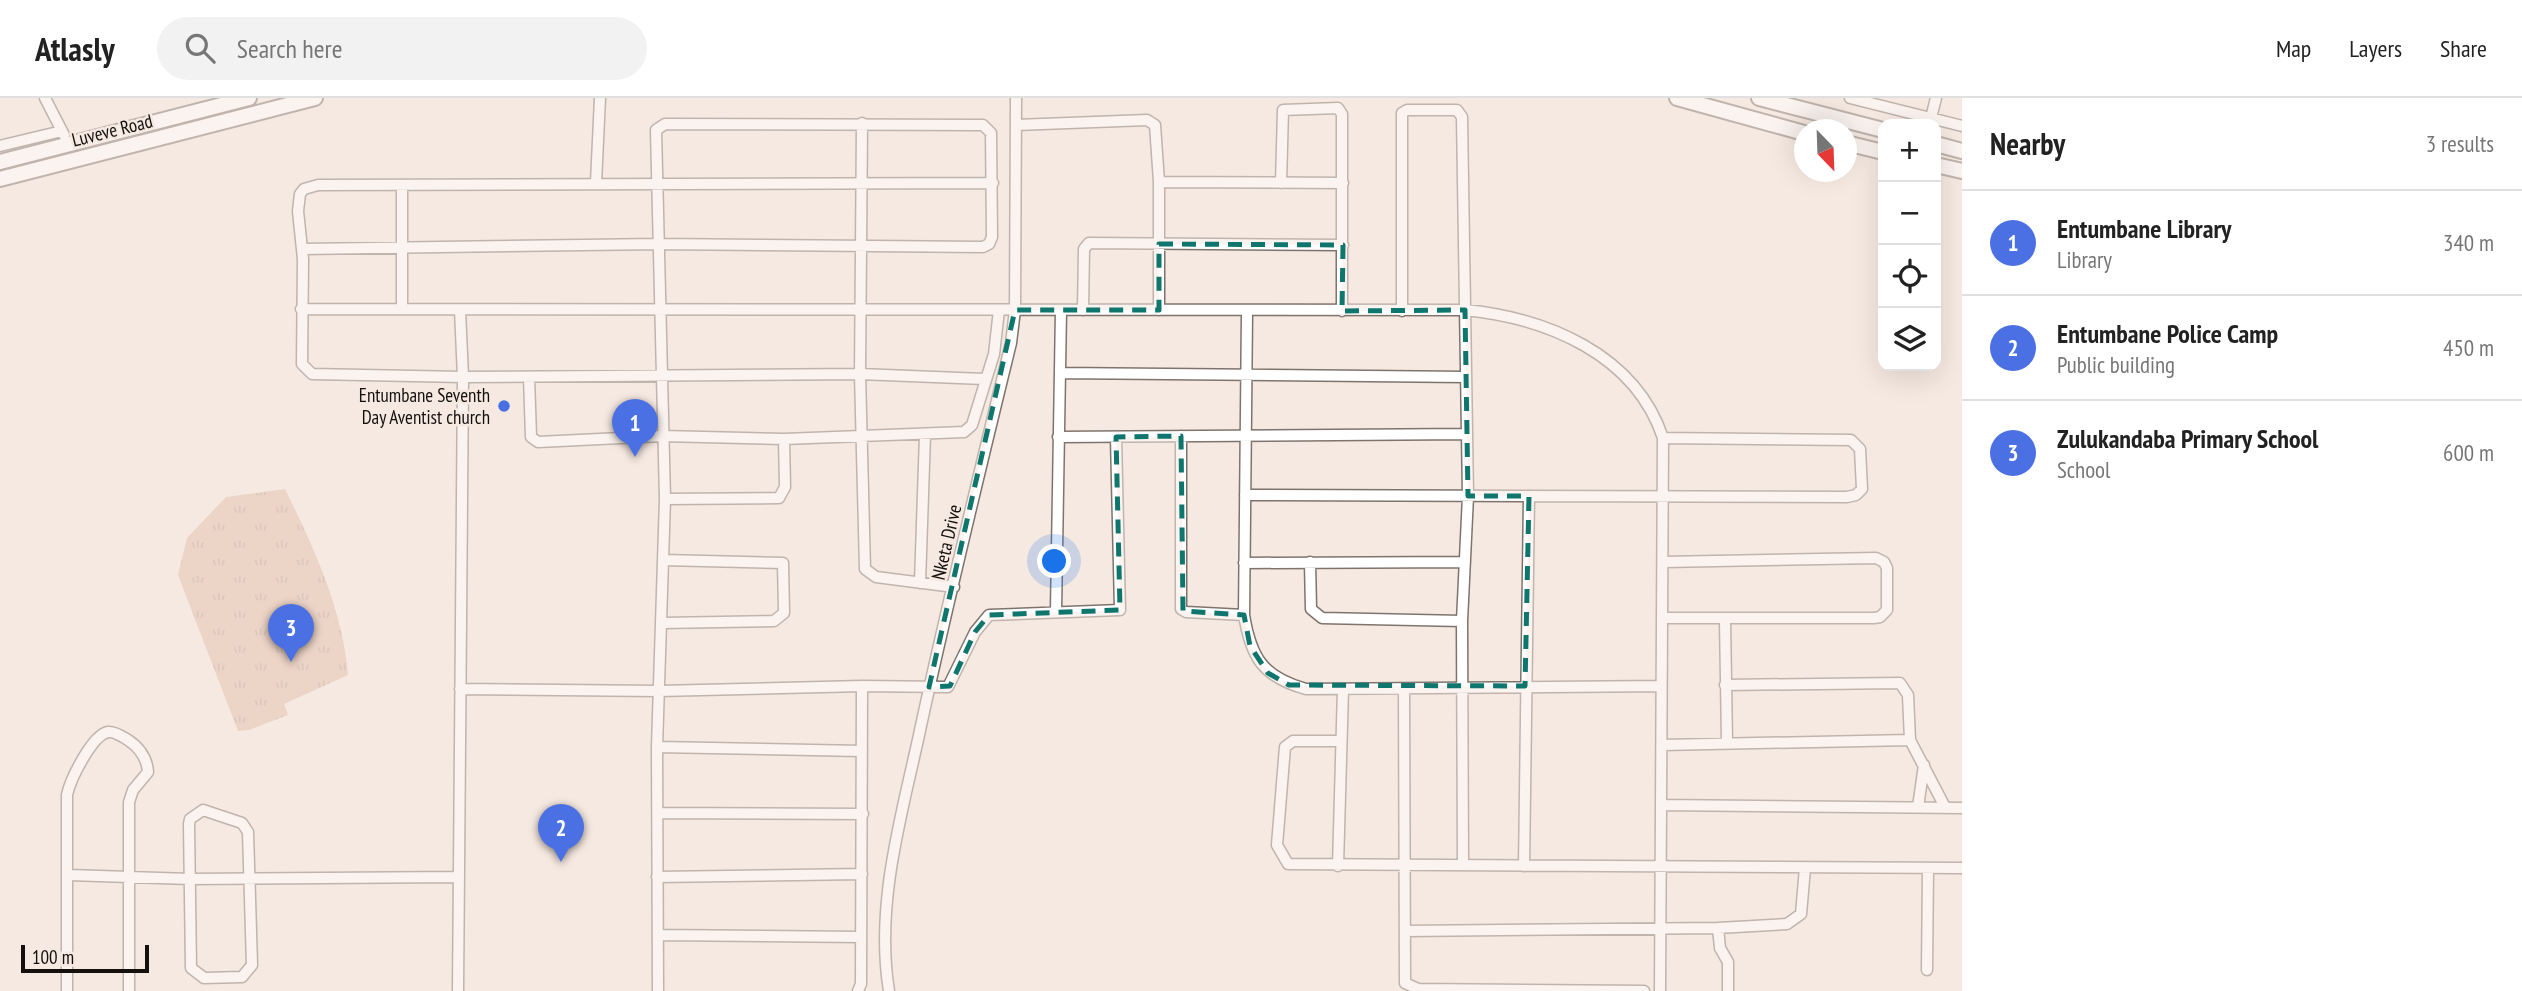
<!DOCTYPE html>
<meta charset="utf-8">
<style>
body{margin:0;font-family:"PT Sans Narrow",sans-serif;background:#f2f2f2;color:#222}
.controls{position:absolute;right:21px;top:21px;display:grid;overflow:hidden;border-radius:14px;box-shadow:0 7px 28px #0002}
.controls button{width:63px;height:63px;display:grid;place-items:center;padding:0;border:0;border-bottom:2px solid #e0e0e0;background:#fff;color:#222;font:35px sans-serif}
.compass{position:absolute;left:1794px;top:21px;width:63px;height:63px;border-radius:50%;background:#fff;box-shadow:0 7px 28px #0002;rotate:157deg}
.scale{position:absolute;left:21px;bottom:18px;width:128px;box-sizing:border-box;padding-left:7px;border:4px solid #14100d;border-top:0;font-size:19px;line-height:24px;white-space:nowrap;color:#14100d;-webkit-text-stroke:5px #f5e9e1;paint-order:stroke}
.you{position:absolute;left:1055px;top:464px;width:24px;height:24px;margin:-18px;border:5px solid #fff;border-radius:50%;background:#1a73e8;box-shadow:0 0 0 10px #1a73e833}
.badge{display:grid;place-items:center;width:46px;height:46px;border-radius:50%;background:#4a70e3;color:#fff;font-size:23px;font-weight:700}
.pin{position:absolute;translate:-50% -58px;filter:drop-shadow(0 2px 4px #0008)}
.pin::after{content:'';position:absolute;top:37px;width:24px;height:21px;background:inherit;clip-path:polygon(0 0,100% 0,50% 100%)}
.list{margin:0;padding:0;list-style:none}
h2{display:flex;justify-content:space-between;align-items:center;height:91px;margin:0;padding:0 28px;font-size:30px}
h2 small{font-size:23px;font-weight:400;color:#767676}
.list li{display:grid;grid-template-columns:46px 1fr auto;gap:21px;align-items:center;box-sizing:border-box;height:105px;padding:0 28px;border-top:2px solid #e0e0e0}
.list b{display:block;font-size:26px;white-space:nowrap}
.list p{margin:0;font-size:23px;white-space:nowrap;color:#767676}
.list em{font-size:23px;font-style:normal;color:#767676}
.icon{flex:none;width:38px;height:38px;fill:none;stroke:currentColor;stroke-width:2;stroke-linecap:round;stroke-linejoin:round}
.map{position:relative;flex:none;width:1962px;height:893px;overflow:hidden}
header{display:flex;align-items:center;gap:42px;box-sizing:border-box;height:98px;padding:0 35px;background:#fff;border-bottom:2px solid #e0e0e0}
header strong{font-size:33px}
nav{display:flex;gap:38px;margin-inline-start:auto;font-size:24px}
.search{width:490px;height:63px;background:#f2f2f2;display:flex;align-items:center;gap:18px;box-sizing:border-box;padding:0 24px;border-radius:38px;color:#767676;font-size:26px}
main{display:flex}
aside{flex:1;background:#fff}
.map>svg:first-child{display:block}
.park{fill:url(#park-tufts)}
.lines{fill:none;stroke-linecap:round;stroke-linejoin:round}
.street-casing{stroke:#7f746d;stroke-width:13}
.secondary-casing{stroke:#7f746d;stroke-width:18}
.street{stroke:#fff;stroke-width:10}
.secondary{stroke:#fff;stroke-width:14}
.marked{fill:none;stroke:#0f766e;stroke-width:5;stroke-dasharray:14 9;stroke-linejoin:round}
.poi-dot{fill:#4a70e3;stroke:#f5e9e1;stroke-width:2.5}
.labels{text-anchor:middle;stroke-width:5;stroke-linejoin:round;paint-order:stroke}
.street-label{font-size:19px;fill:#14100d;stroke:#f5e9e1}
.poi-label{font-size:19px;fill:#14100d;stroke:#f5e9e1;text-anchor:end}
</style>
<header>
<strong>Atlasly</strong>
<div class="search"><svg class="icon" aria-label="search" viewBox="0 0 24 24"><circle cx="10" cy="10" r="6"/><path d="M15 15l6 6"/></svg>Search here</div>
<nav><a>Map</a><a>Layers</a><a>Share</a></nav>
</header>
<main>
<div class="map">
<svg width="1962" height="893" viewBox="0 0 1962 893">
<defs>
<pattern id="park-tufts" width="24" height="20" patternUnits="userSpaceOnUse" patternTransform="scale(1.75)"><rect width="24" height="20" fill="#e0bba5"/><path d="M3 7l-1-3M5 7V3M7 7l1-3M15 17l-1-3M17 17v-4M19 17l1-3" fill="none" stroke="#bfa08d"/></pattern>
</defs>
<rect width="100%" height="100%" fill="#f5e9e1"/>
<path class="park" d="M285 391C313 448 343 512 348 577L284 606 288 617 249 632 238 633 178 477 187 440 226 399Z"/>
<g class="lines">
<defs>
<path id="street" d="M45 0 64 37
M1850 0 1962 28
M1931 20 1936 0
M862 25 860 276 865 471 876 479 954 489
M1016 27 1147 22 1155 27 1159 84V212
M0 48 62 33
M1159 84 1343 85
M596 85 600 0
M1281 85 1283 12 1338 10 1342 16V213
M402 87V211
M302 151 658 146 983 149 989 146 992 139 991 35 983 27 665 26 656 32 665 401 657 649 658 893
M301 211 1465 212C1547 220 1635 256 1663 340L1660 893
M1083 212 1084 151 1089 145 1343 147
M1402 213V15L1407 12H1457L1462 19 1468 398 1462 523 1463 766
M1247 214 1244 517C1251 560 1263 579 1306 591L1660 588
M1061 275 1466 279
M529 279 531 339 538 344 662 338 784 341 964 334 972 327 994 256 999 212
M984 281 860 276 463 279 312 276 302 266 303 161 298 113 300 96 304 91 318 87 993 85
M1181 338V511L1186 514 1244 517
M1058 339 1467 336
M1245 397 1847 399 1856 397 1862 391 1860 351 1851 342 1663 340
M665 401 779 400 785 389 784 341
M1310 464 1311 511 1322 520 1462 523
M1244 465 1465 464
M920 485 925 337
M1056 513 1061 212
M1662 520H1874L1880 519 1887 512V470L1884 464 1876 460 1664 464
M1725 522 1727 644
M662 525 774 523 784 515 783 465 663 462
M460 591 659 593 862 588 948 589 975 534 989 517 1120 512 1116 339
M1404 591 1405 885 1418 891 1644 893
M1910 642 1945 709
M1340 643H1293L1285 649 1277 747 1288 766 1962 770
M1662 647 1910 642 1908 597 1900 585 1725 587
M657 649 862 653
M1661 707 1962 710
M1918 709 1924 667
M203 712 242 725 248 734 252 867 242 879 204 880 191 870 189 726 190 721Z
M658 715 863 716
M1338 768 1343 591
M1524 768 1529 398
M69 777 190 781 457 779
M657 779 862 776
M1718 830 1720 850 1728 864V893
M1405 833 1718 830 1787 826 1801 816 1805 770
M659 837 861 839
M1927 872 1928 770
M67 893V697C70 682 92 637 108 634 115 633 123 639 128 642 140 650 147 660 148 674L133 692 129 704V893
M458 893 463 279 460 212
M858 893 861 886 862 588
M889 893C875 807 901 720 919 637 947 506 979 376 1011 245L1015 212 1016 0"/>
<path id="secondary" d="M1677 0 1804 35
M1759 0 1883 32
M1846 45 1883 54
M1936 46 1962 53
M0 64 249 0
M1936 67 1962 73
M0 81 315 0"/>
</defs>
<use href="#street" class="street-casing"/>
<use href="#secondary" class="secondary-casing"/>
<use href="#street" class="street"/>
<use href="#secondary" class="secondary"/>
</g>
<path d="M0 0H1962V893H0ZM1159 146 1343 147 1342 213 1465 212 1468 398H1529L1525 588 1289 587 1268 575 1250 548 1244 517 1183 513 1181 338 1116 339 1120 512 989 517 975 534 950 588 929 589 1015 212H1159Z" fill="#f5e9e1" fill-opacity=".55" fill-rule="evenodd"/>
<path class="marked" d="M1159 146 1343 147 1342 213 1465 212 1468 398H1529L1525 588 1289 587 1268 575 1250 548 1244 517 1183 513 1181 338 1116 339 1120 512 989 517 975 534 950 588 929 589 1015 212H1159Z"/>
<circle class="poi-dot" cx="504" cy="308" r="7"/>
<g class="labels">
<g class="street-label">
<text transform="translate(112 32) rotate(-14)" y="7">Luveve Road</text>
<text transform="translate(946 444) rotate(-77)" y="7">Nketa Drive</text>
</g>
<g class="poi-label">
<text x="490" y="304">Entumbane Seventh<tspan x="490" dy="22">Day Aventist church</tspan></text>
</g>
</g>
</svg>
<div class="controls">
<button>+</button>
<button>−</button>
<button><svg class="icon" aria-label="locate" viewBox="0 0 24 24"><circle cx="12" cy="12" r="6"/><path d="M12 2v4M12 18v4M2 12h4M18 12h4"/></svg></button>
<button><svg class="icon" aria-label="layers" viewBox="0 0 24 24"><path d="M12 4l9 5-9 5-9-5zM3 14l9 5 9-5"/></svg></button>
</div>
<svg class="compass" viewBox="-18 -18 36 36"><path d="M0-13l5 13h-10z" fill="#e53935"/><path d="M0 13l5-13h-10z" fill="#767676"/></svg>
<div class="scale">100 m</div>
<div class="you"></div>
<div class="pin badge" style="left:635px;top:359px">1</div>
<div class="pin badge" style="left:561px;top:764px">2</div>
<div class="pin badge" style="left:291px;top:564px">3</div>
</div>
<aside>
<h2>Nearby<small>3 results</small></h2>
<ul class="list">
<li><span class="badge">1</span><div><b>Entumbane Library</b><p>Library</p></div><em>340 m</em></li>
<li><span class="badge">2</span><div><b>Entumbane Police Camp</b><p>Public building</p></div><em>450 m</em></li>
<li><span class="badge">3</span><div><b>Zulukandaba Primary School</b><p>School</p></div><em>600 m</em></li>
</ul>
</aside>
</main>
